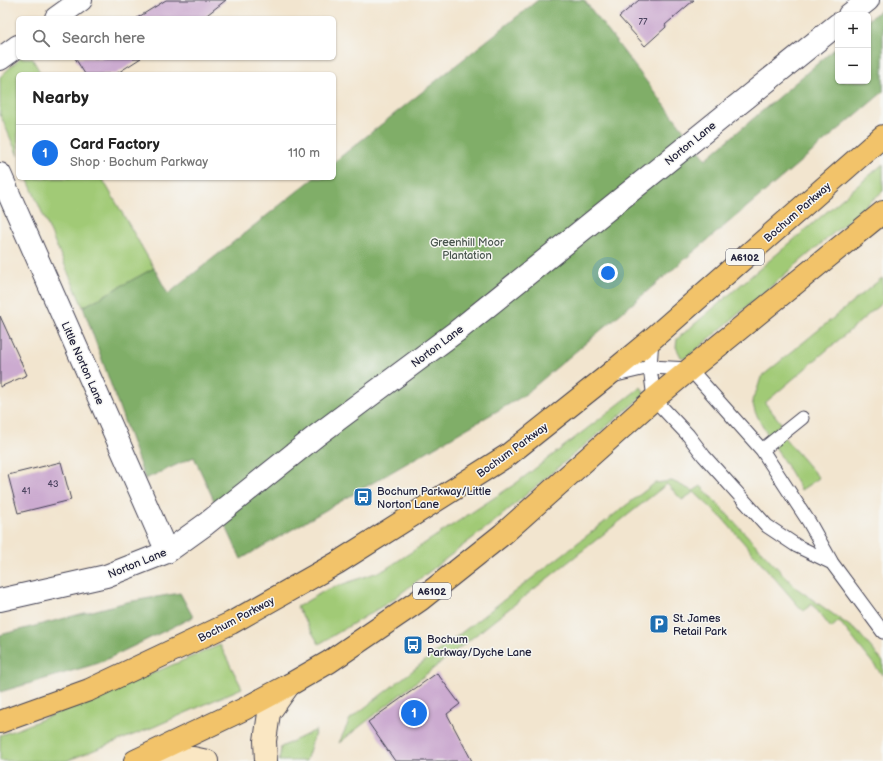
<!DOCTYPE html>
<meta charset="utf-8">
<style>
body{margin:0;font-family:"Balsamiq Sans",sans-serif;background:#f2f2f2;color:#222}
.controls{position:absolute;right:12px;top:12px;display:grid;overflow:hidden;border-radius:6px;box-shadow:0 1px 3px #0004}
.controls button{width:36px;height:36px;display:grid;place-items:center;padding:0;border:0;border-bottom:1px solid #e0e0e0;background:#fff;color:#222;font:20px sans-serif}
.you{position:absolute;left:608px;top:273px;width:14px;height:14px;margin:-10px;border:3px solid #fff;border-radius:50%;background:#1a73e8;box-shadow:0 0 0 6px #1a73e833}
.badge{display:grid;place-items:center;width:26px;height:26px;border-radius:50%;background:#1a73e8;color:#fff;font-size:13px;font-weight:700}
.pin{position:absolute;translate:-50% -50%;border:2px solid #fff;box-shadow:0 1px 4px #0006}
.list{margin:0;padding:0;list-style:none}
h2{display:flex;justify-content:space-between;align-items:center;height:52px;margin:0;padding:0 16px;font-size:17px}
h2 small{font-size:13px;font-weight:400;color:#767676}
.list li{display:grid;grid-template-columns:26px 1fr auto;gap:12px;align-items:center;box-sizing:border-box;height:56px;padding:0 16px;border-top:1px solid #e0e0e0}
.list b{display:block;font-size:15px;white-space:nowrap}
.list p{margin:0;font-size:13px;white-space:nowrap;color:#767676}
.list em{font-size:13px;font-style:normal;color:#767676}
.icon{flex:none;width:22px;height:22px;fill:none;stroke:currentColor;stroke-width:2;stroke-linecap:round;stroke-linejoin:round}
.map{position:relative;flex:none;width:883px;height:761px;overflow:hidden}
.search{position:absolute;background:#fff;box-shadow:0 1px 3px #0004;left:16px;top:16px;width:320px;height:44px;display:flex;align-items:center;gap:10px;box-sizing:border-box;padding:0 14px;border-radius:6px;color:#767676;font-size:15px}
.panel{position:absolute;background:#fff;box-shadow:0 1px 3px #0004;left:16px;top:72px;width:320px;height:108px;border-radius:6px}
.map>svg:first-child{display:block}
.green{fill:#a1ca76;stroke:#627658}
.forest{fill:#80ae67;stroke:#516851}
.building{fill:#ccabd0}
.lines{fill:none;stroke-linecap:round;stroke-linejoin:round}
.lane-casing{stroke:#413f51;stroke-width:15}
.street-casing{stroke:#413f51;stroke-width:24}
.secondary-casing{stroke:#413f51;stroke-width:24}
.highway-casing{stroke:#413f51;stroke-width:24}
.lane{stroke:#fff;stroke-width:13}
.street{stroke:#fff;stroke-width:22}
.secondary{stroke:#fae7c3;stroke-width:22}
.highway{stroke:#f2c36a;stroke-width:22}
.labels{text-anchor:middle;stroke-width:3;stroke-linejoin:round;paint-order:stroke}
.number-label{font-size:9px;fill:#4c4460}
.shield{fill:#f6f6f2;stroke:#626272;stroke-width:1}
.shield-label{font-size:10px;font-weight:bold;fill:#22223b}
.street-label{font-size:11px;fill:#22223b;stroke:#f6f6f2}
.park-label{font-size:11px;fill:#48544d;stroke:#f6f6f2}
.poi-label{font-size:11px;fill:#22223b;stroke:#f6f6f2;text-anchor:start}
</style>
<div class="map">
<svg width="883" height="761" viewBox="0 0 883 761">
<rect width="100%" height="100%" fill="#f6f6f2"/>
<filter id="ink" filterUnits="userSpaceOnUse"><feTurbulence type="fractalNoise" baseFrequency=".025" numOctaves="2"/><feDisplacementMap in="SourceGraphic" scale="8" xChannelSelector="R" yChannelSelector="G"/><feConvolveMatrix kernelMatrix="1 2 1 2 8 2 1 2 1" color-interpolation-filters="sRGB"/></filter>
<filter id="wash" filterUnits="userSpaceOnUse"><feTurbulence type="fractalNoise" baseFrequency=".012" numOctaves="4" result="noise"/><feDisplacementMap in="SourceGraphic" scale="16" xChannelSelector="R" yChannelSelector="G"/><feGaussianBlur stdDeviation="0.9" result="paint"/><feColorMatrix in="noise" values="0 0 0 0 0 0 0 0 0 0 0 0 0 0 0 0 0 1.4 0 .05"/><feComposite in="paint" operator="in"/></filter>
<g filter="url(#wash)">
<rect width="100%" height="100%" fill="#f2e5cf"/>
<path class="green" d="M20 58H32L41 74H18V156L0 114V77Z
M883 164V191L690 355 685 358 681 357 676 347 677 339Z
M27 178H102L154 268 83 307Z
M882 278 883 279V302L765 403 781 423 776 428 819 478 801 490 765 430 755 412 752 400 757 390 761 377Z
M641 387 645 394 495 521 391 601 319 644 297 607 326 590 384 570 515 484Z
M672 481 693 491 701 486 795 587 858 632 883 662V676L839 621 831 628 812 604 803 611 723 519 694 492 682 500 667 484 339 743 350 719 655 483Z
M220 645 242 688 149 729 66 761H0V735L21 728Z
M316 730 306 761H279L281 747Z"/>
<path class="forest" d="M538 0H584L706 159 838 46V81H868V20L883 8V92L523 396 241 559 194 457 145 479 83 307 154 268 168 294 314 178H334V162Z
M180 593 193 617 99 663 0 692V635L127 602Z"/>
<g id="blocks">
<path class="building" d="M166 0H226L203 18H137Z
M639 0H694L665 25 666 27 645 46 619 17Z
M75 58H141L116 74H85Z
M0 316 27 375 0 387Z
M61 462 71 500 18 513 8 475Z
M437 673 460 704 447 714 472 761H395L368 722Z"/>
</g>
</g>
<g filter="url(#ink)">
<use href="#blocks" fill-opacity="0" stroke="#413f51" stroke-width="1"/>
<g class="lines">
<defs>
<path id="lane" d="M652 339 650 367 654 399 688 435 704 456 767 526 797 546 832 563
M612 376 650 367 690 369 762 450 809 522 832 563 883 632
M762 450 802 418"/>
<path id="street" d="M849 15 868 0
M56 18 81 0
M0 59 18 46
M0 174 167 552
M0 600 106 576 167 552 206 524 316 436 457 331 838 24"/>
<path id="secondary" d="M138 760 193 758 207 761
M266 761 265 741 269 713 289 685"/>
<path id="highway" d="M0 722 89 690 231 623 337 563 508 455 606 377 652 339 883 136
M135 761 244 709 289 685 329 662 420 600 503 534 654 399 690 369 883 212"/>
</defs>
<use href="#lane" class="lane-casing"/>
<use href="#street" class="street-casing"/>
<use href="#secondary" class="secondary-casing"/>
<use href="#highway" class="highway-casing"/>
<use href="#lane" class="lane"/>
<use href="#street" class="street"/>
<use href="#secondary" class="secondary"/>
<use href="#highway" class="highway"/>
</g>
</g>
<defs>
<symbol id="bus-square" viewBox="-11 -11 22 22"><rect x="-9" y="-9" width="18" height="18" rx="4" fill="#1f6fb2" stroke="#f6f6f2"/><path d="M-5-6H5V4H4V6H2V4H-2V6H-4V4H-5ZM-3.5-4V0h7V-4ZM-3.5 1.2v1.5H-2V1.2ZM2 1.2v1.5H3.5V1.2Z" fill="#fff"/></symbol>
<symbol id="parking-square" viewBox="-11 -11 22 22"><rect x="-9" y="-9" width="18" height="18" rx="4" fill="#1f6fb2" stroke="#f6f6f2"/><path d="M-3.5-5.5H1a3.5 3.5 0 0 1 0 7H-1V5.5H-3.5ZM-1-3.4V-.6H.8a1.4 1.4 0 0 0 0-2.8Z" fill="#fff"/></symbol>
</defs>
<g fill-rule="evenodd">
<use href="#bus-square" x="352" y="486" width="22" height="22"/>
<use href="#parking-square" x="648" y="613" width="22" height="22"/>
<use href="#bus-square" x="402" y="634" width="22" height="22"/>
</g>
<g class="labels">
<g class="number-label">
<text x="643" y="25">77</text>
<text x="53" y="487">43</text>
<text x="26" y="494">41</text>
</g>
<g class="shield">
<rect x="726" y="249" width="38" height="16" rx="3"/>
<rect x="413" y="583" width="38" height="16" rx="3"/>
</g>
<g class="shield-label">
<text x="745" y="261">A6102</text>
<text x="432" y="595">A6102</text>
</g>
<g class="street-label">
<text transform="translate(690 143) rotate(-39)" y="4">Norton Lane</text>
<text transform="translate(797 212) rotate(-41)" y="4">Bochum Parkway</text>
<text transform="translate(437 346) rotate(-37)" y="4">Norton Lane</text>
<text transform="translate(83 363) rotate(66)" y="4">Little Norton Lane</text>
<text transform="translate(512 450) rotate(-36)" y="4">Bochum Parkway</text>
<text transform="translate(137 563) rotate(-22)" y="4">Norton Lane</text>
<text transform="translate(236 619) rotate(-28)" y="4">Bochum Parkway</text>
</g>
<g class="park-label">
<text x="467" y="246">Greenhill Moor<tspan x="467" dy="13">Plantation</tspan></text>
</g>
<g class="poi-label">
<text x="377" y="495">Bochum Parkway/Little<tspan x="377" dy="13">Norton Lane</tspan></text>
<text x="673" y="622">St. James<tspan x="673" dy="13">Retail Park</tspan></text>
<text x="427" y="643">Bochum<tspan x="427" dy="13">Parkway/Dyche Lane</tspan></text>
</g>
</g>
</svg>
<div class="controls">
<button>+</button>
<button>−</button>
</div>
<div class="you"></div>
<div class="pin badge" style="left:414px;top:713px">1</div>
<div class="search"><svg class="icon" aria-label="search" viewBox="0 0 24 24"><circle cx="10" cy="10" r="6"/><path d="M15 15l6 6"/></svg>Search here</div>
<section class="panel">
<h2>Nearby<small></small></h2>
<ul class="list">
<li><span class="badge">1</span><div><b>Card Factory</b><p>Shop · Bochum Parkway</p></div><em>110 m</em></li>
</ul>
</section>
</div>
